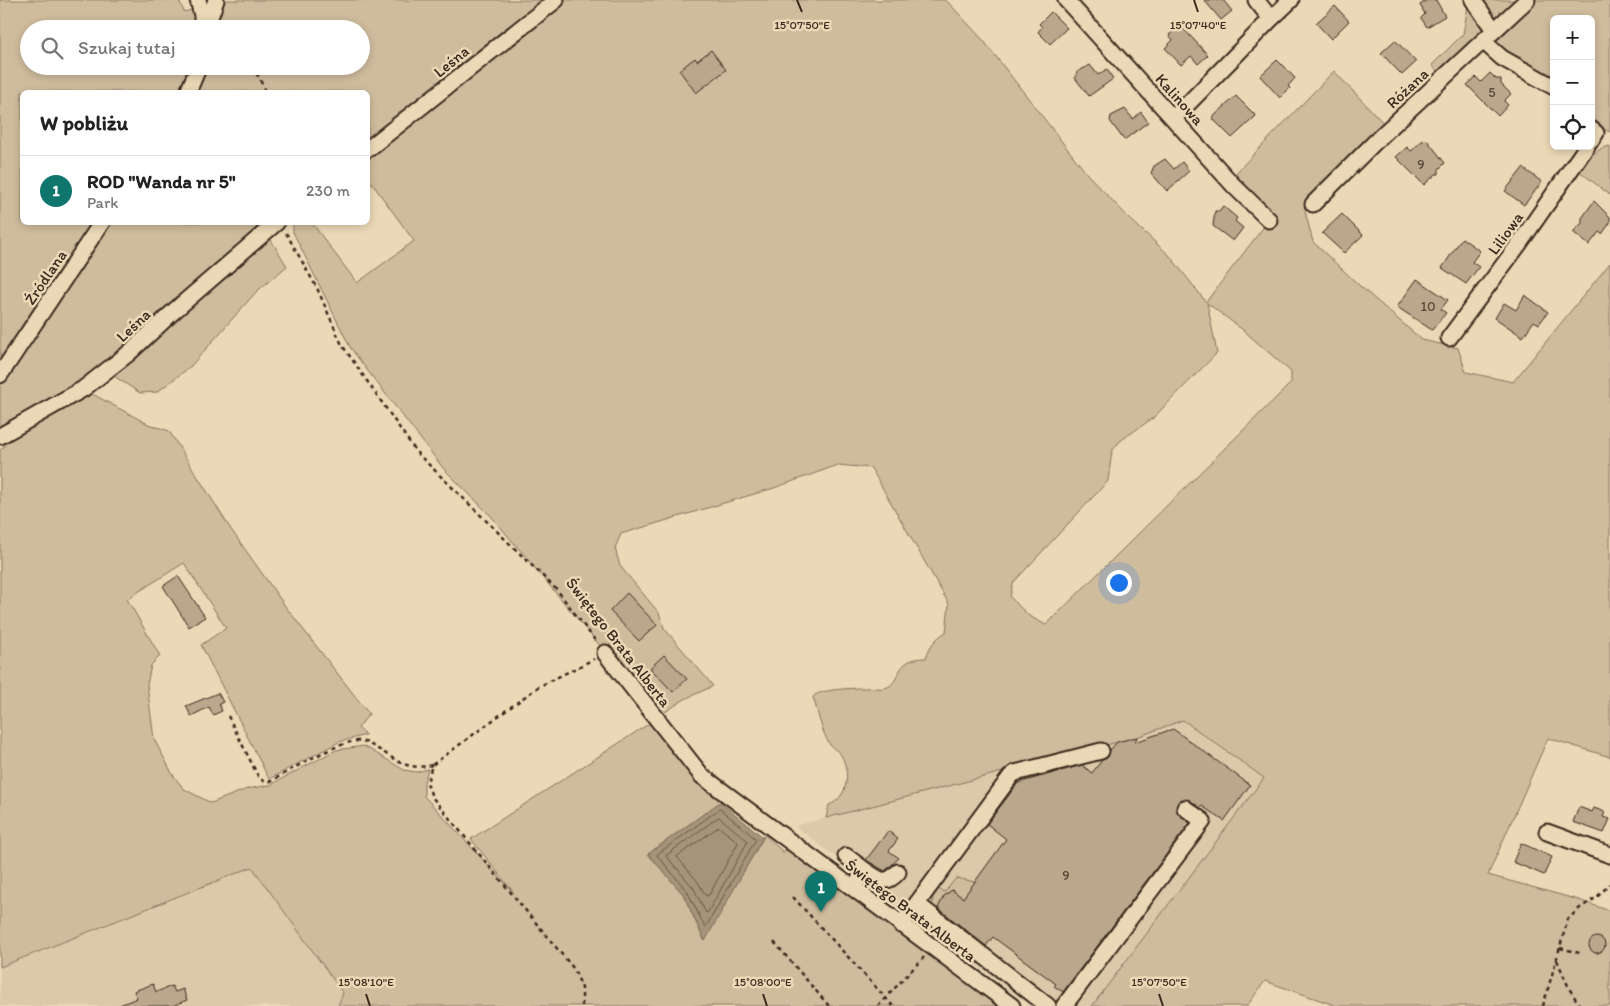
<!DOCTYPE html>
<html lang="pl">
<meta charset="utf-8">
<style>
body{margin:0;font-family:Itim,sans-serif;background:#f6f6f6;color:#222}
.controls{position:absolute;right:15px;top:15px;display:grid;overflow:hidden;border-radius:8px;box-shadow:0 2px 8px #0003}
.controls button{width:45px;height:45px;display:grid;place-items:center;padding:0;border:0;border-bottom:1px solid #e0e0e0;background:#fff;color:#222;font:25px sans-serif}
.you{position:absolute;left:1118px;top:582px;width:18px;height:18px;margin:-12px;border:4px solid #fff;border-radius:50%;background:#1a73e8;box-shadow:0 0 0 8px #1a73e833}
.badge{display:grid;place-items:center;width:32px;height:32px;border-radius:50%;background:#0f766e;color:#fff;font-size:16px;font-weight:700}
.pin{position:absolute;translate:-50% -41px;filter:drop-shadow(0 1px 2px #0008)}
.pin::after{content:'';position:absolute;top:26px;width:18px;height:15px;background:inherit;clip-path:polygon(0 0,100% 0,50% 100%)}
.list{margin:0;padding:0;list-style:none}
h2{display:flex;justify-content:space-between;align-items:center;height:65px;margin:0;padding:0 20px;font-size:21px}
h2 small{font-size:16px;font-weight:400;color:#767676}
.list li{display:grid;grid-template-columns:32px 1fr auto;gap:15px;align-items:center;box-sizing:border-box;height:70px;padding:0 20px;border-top:1px solid #e0e0e0}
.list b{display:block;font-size:19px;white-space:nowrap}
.list p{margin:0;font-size:16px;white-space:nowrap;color:#767676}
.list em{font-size:16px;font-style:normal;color:#767676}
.icon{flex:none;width:28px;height:28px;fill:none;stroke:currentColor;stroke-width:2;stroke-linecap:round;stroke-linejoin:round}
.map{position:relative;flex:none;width:1610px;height:1006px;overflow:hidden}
.search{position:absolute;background:#fff;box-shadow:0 2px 8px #0003;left:20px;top:20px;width:350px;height:55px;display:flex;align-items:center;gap:12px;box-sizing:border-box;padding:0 18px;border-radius:28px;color:#767676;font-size:19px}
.panel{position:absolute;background:#fff;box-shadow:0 2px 8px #0003;left:20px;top:90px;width:350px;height:135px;border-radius:8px}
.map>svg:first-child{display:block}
.built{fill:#dcc9a9}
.green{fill:#cfbc9d;stroke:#85735e;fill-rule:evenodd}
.water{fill:#a6947a;stroke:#7b6a55}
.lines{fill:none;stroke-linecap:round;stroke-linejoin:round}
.shore{stroke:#665443;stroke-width:1}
.building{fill:#baa78c;stroke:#3b2a1e}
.minor-casing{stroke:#3b2a1e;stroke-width:19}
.path{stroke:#3b2a1e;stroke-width:2.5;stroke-dasharray:4 4;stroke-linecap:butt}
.minor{stroke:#ebd8b6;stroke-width:15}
.ticks{fill:none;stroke:#3b2a1e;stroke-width:2}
.labels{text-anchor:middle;stroke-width:5;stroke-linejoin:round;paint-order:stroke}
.number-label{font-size:14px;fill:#5b493a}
.street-label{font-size:16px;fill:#3b2a1e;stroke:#ebd8b6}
.ticks-label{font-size:12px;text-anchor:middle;fill:#3b2a1e;stroke:#ebd8b6;stroke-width:5;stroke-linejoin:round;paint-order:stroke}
</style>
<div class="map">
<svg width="1610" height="1006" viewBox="0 0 1610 1006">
<rect width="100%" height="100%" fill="#ebd8b6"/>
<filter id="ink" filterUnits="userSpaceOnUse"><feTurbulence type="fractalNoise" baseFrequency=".02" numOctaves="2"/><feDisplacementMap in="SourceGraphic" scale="10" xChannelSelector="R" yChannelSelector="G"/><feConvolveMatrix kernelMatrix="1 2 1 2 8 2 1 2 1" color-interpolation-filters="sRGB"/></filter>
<g filter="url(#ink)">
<path class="built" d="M1183 720 1264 778 1092 1006H1030L795 826 1137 737Z
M251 866 343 993 338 1006H0V967L179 897Z"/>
<path class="green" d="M0 0H179L184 12 192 10 198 29H29V66H196L185 92H22V222L99 223 0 374Z
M223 0H946L983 40 1087 174 1130 219 1170 256 1206 302 1269 220 1229 180 1334 71 1389 129 1305 211 1313 242 1361 287 1422 340 1458 348 1466 372 1513 382 1610 263V757L1548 738 1488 875 1579 900 1610 911V1006H1337L1265 981 1247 1006H1092L1264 778 1183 720 1137 737 826 818 829 805C848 798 851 772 841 755 839 751 833 749 830 745 821 731 818 712 813 697 818 689 855 688 866 688 872 687 879 689 885 688 903 683 892 658 926 658 929 646 936 638 946 632L949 604 871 468 838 465 774 488 621 534 615 548 620 566 659 613 664 628 713 686 685 699 659 716 492 517 443 468 364 366 350 347 293 232V223H312L357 283 414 241 368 178V92H188L199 66H361V29H209ZM1207 303 1243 330 1291 372V383L1046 625 1029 616 1010 597 1013 583 1108 481 1112 451 1120 441 1153 418 1217 353Z
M1469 0H1527L1443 79 1432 65 1463 34Z
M1532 0H1610V132L1598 127 1591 121V19H1554V84L1508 57 1499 47 1497 34Z
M1610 146V195L1574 167 1602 148Z
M277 222 266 232 287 266 256 292 190 367 157 392 140 393 106 371 83 389 148 424 169 431 230 528 285 606 369 714 358 728 366 735 339 742 269 779 201 645 226 628 184 563 127 599 160 656 151 665 147 685 154 739 173 775 184 789 211 803 247 789 270 785 336 750 364 746 404 770 417 772 428 769 424 782V796L514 893 471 839 653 721 723 800 648 854 683 894 704 940 765 835 783 852 788 849 800 857 1001 1006H338L343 993 252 867 0 967V450L5 446 1 435H0V376L102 223Z
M956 878 975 882 963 898 952 890 944 896 937 911 985 947 984 950 932 908 933 897 938 889 945 892Z"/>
<path class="water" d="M720 802 763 837 705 941 683 894 648 854Z"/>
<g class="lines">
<path class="shore" d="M720 809 756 839 707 925 705 927 687 891 657 855Z
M719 817 748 841 708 912 706 913 693 887 666 856Z
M719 827 737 841 738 843 709 895 706 896 698 882 677 857Z"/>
</g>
<path class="building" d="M1204 0H1223L1232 11 1221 20Z
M1427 0H1436L1445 16 1427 27 1421 18 1425 14 1420 5Z
M1335 6 1349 21 1331 39 1316 23Z
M1051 12 1067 28 1050 44 1038 32 1042 27 1039 24Z
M1180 25 1208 55 1198 64 1191 56 1181 65 1165 48 1173 40 1169 35Z
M1395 40 1416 62 1402 75 1381 53Z
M711 50 726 70 696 93 679 70 695 58 697 61Z
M1277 60 1295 78 1288 86 1290 88 1280 98 1260 76Z
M1090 65 1098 75 1107 69 1113 79 1089 96 1075 78 1077 72Z
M1490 73 1496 79H1501V84L1511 94 1504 101 1508 105 1498 116 1467 85 1476 77 1481 82Z
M1236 96 1256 116 1232 138 1212 118Z
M1125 109 1133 119 1141 112 1148 122 1124 140 1110 121 1111 116Z
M1427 140 1445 163 1439 169V174H1436L1424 185 1396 157 1407 147 1411 151 1422 141Z
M1165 159 1174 169 1182 162 1189 171 1167 191 1151 173 1154 166Z
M1523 168 1542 182 1524 205 1505 191Z
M1594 201 1610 217V223L1602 234 1599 232 1589 245 1573 232 1582 223V218Z
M1223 206 1237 218 1235 221 1243 228 1233 241 1213 226 1215 211H1219Z
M1342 214 1363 235 1344 253 1322 233Z
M1462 238 1480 251 1472 262 1479 267 1466 284 1442 268Z
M1417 279 1448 300 1441 309 1446 313 1432 330 1397 307Z
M1525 295 1548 312 1539 324 1534 321 1523 337 1495 318 1504 303 1516 310Z
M178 576 205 617 189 627 163 586Z
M627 593 657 625 639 641 610 611Z
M664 655 687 679 673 692 650 668Z
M218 693 223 702 219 704 222 711 213 715 209 707 191 716 186 706Z
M1173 729 1250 785 1224 821 1202 806 1200 808 1190 800 1182 799 1178 802 1176 808 1177 812 1190 823 1063 992 1054 986 1056 984 993 937 986 946 938 908 944 896 952 890 963 898 1006 839 987 824 1018 783 1082 765 1092 773 1102 760 1108 757 1110 750 1117 742 1137 737 1135 742Z
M1579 807 1592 812 1594 808 1605 812 1603 817 1610 819 1604 833 1573 822Z
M888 831 898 839 889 851 899 858 885 871 866 860Z
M1521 843 1552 857 1544 875 1513 862Z
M1589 945a8 8 0 1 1 16 0a8 8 0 1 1-16 0Z
M153 984 156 992 172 986 175 992 183 989 187 1000 172 1006H117L137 998 134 991Z"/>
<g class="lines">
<defs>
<path id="minor" d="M198 0 202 15V29
M1066 0 1234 186 1269 220
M1256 0 1271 19
M1473 0 1494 30
M206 29 216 0
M1483 41 1502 58 1554 87
M188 92 199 66
M1174 118 1271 19 1291 0
M1591 129 1596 133 1591 140
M368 149 556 0
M1313 204 1381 136 1527 0
M1449 338 1519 244 1587 146
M0 375 102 222
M0 436 83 389 129 353 174 311 277 222
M605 653 702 776 1012 1006
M1547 832 1610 855
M846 856 866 871 853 888
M866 871C879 880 886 886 898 872
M917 904 1048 1006
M901 925 1011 776 1015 773 1101 751
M1064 1006 1203 821 1185 808"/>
</defs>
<use href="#minor" class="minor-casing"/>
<path class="path" d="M253 66 266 92
M286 233 317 288 342 345 417 453 557 590 597 643
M228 716 259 778 265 782 271 781C289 771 343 738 362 741 367 742 371 745 376 748 398 760 405 771 432 765
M793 897 893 1006
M774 942 829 1006
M1560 948 1580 953
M1557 960 1569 988 1580 1006
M582 1006V988L574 969 432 797 427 783 432 765 538 687 594 659
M878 1006 924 957
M1543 1006 1568 919 1580 908 1597 897 1610 884"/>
<use href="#minor" class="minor"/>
</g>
</g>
<path class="ticks" d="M797 0 802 12M1194 0 1198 12M366 994 370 1006M763 994 767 1006M1159 994 1163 1006"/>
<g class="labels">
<g class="number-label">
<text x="1492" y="97">5</text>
<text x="1421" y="169">9</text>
<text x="1428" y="311">10</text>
<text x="1066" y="880">9</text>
</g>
<g class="street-label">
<text transform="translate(451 61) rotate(-39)" y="6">Leśna</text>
<text transform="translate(1407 88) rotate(-43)" y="6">Różana</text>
<text transform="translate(1180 99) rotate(48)" y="6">Kalinowa</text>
<text transform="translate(1505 233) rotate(-54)" y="6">Liliowa</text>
<text transform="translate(45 277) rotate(-56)" y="6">Źródlana</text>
<text transform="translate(133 325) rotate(-43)" y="6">Leśna</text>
<text transform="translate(619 642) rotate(52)" y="6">Świętego Brata Alberta</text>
<text transform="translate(911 910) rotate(37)" y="6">Świętego Brata Alberta</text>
</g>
</g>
<g class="ticks-label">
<text x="802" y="29">15°07'50"E</text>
<text x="1198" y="29">15°07'40"E</text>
<text x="366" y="986">15°08'10"E</text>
<text x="763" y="986">15°08'00"E</text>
<text x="1159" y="986">15°07'50"E</text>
</g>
</svg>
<div class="controls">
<button>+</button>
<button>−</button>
<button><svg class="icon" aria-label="locate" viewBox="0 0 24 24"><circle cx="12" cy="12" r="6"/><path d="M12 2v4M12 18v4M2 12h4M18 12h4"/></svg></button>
</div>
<div class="you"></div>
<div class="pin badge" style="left:821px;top:912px">1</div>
<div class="search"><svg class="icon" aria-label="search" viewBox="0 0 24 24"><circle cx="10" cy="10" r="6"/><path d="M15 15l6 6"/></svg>Szukaj tutaj</div>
<section class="panel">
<h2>W pobliżu<small></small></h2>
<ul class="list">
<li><span class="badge">1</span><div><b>ROD &quot;Wanda nr 5&quot;</b><p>Park</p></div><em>230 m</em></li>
</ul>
</section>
</div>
